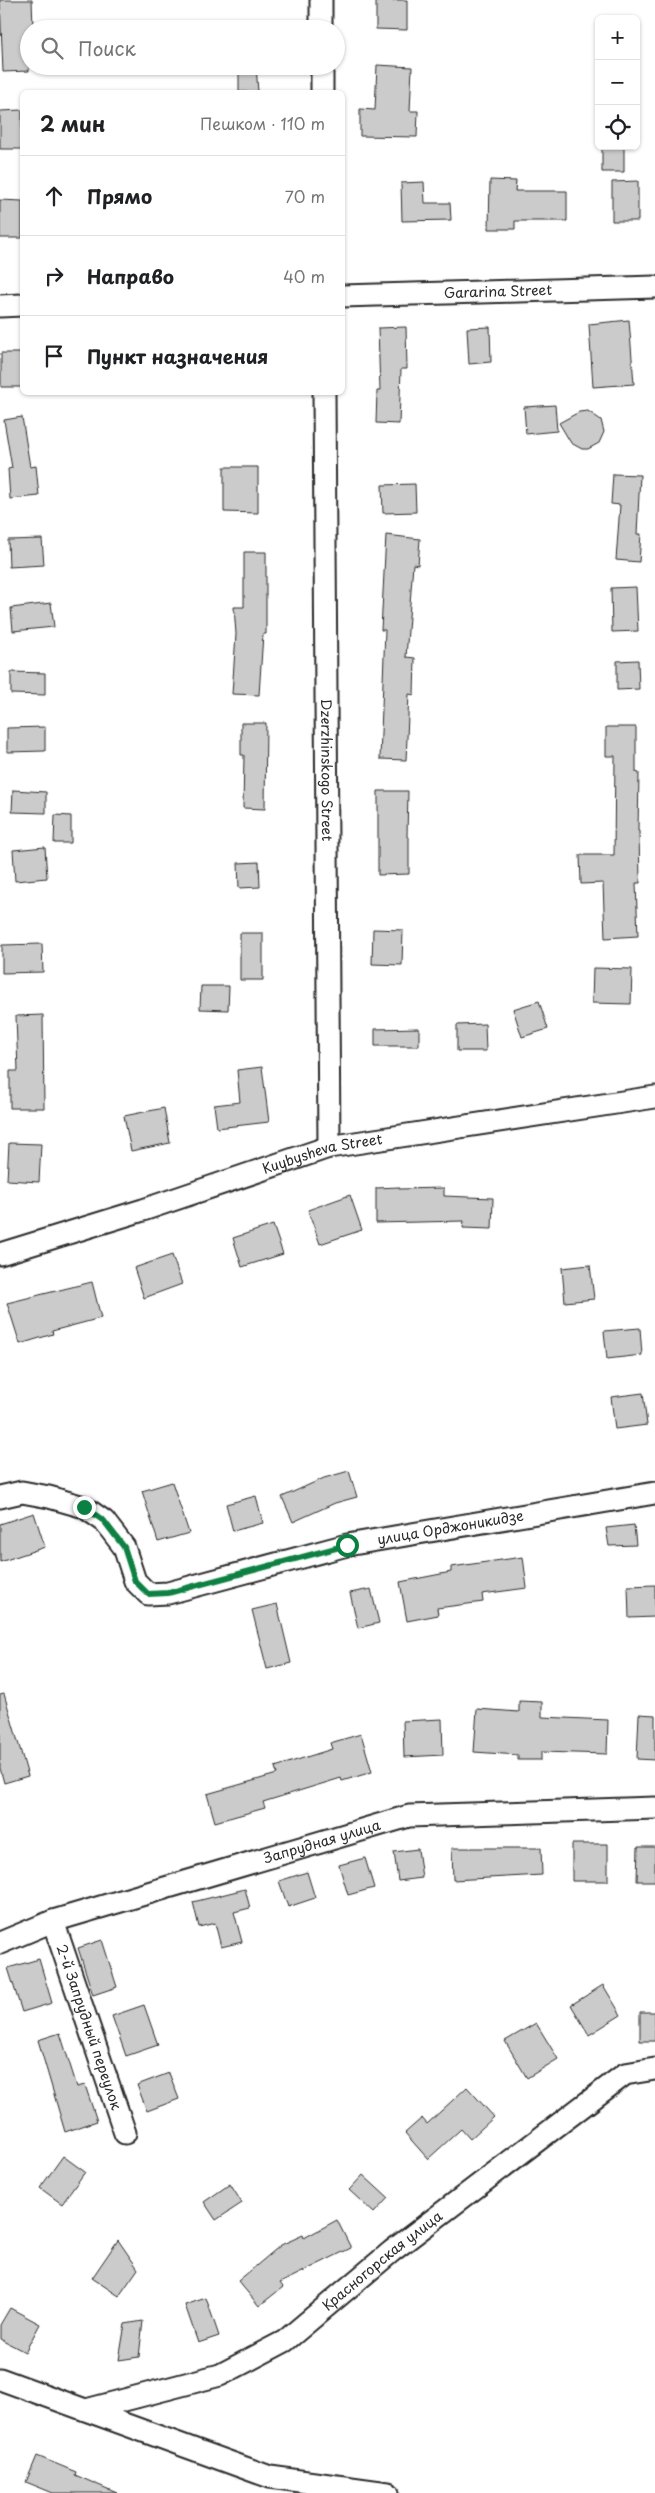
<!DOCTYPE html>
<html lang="ru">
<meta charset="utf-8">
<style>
body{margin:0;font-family:"Playpen Sans",sans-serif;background:#f2f2f2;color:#202124}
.controls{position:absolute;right:15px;top:15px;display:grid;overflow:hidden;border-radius:8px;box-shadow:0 1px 4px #0004}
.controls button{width:45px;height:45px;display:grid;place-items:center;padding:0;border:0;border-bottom:1px solid #e0e0e0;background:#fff;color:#202124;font:25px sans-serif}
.stop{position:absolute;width:15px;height:15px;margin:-11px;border:4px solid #0b8043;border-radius:50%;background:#fff}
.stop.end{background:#0b8043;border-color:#fff;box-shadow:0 1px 5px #0008}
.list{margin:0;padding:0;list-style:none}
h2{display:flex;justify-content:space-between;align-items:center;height:65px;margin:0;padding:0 20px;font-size:21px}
h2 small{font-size:16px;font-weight:400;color:#757577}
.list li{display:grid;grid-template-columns:32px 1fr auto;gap:15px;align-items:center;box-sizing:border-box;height:80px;padding:0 20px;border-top:1px solid #e0e0e0}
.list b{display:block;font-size:19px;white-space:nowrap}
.list em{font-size:16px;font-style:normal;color:#757577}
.icon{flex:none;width:28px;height:28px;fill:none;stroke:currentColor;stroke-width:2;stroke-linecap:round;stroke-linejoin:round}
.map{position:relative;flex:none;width:655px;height:2493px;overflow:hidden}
.search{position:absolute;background:#fff;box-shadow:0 1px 4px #0004;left:20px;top:20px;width:325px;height:55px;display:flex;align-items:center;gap:12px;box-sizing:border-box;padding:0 18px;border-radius:28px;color:#757577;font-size:19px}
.panel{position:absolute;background:#fff;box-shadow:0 1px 4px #0004;left:20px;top:90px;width:325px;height:305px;border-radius:8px}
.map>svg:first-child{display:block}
.building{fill:#cbcbcb;stroke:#2b2b2b}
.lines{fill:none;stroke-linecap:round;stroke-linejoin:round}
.street-casing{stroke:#2b2b2b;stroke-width:25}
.street{stroke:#fff;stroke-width:21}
.route{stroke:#0b8043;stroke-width:6}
.labels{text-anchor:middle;stroke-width:4.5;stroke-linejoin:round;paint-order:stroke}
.street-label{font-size:14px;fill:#2b2b2b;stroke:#fff}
</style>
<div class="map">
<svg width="655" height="2493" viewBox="0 0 655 2493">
<rect width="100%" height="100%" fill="#fff"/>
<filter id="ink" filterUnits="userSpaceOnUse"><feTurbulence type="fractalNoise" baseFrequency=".02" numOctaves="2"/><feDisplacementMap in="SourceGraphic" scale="10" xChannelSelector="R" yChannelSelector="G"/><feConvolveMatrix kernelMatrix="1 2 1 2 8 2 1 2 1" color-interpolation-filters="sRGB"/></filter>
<g filter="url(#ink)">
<path class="building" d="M0 0H32L33 28H29V71L3 72Z
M376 0H407V30L376 29Z
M377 65 412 67 410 111H418L417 137 360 136V109L375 110Z
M239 66H256L258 92H239Z
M22 110V149H0V111Z
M602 146H624V172H602Z
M490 180 516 181 515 191H567V221H515V229H489Z
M638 181V221H612V182Z
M424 182 425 203H450L451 220 402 221 401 183Z
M0 200 22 201V238H0Z
M629 320 634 384 593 387 589 324Z
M406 327 407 369H401L399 424 376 423 377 391H380L378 328Z
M490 327 491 362 469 364 467 328Z
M1 353H22V387H1Z
M555 405 557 431 526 434 524 407Z
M588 411 601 420 604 432 599 443 588 449H582L571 443 559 423 579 412Z
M22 417 30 467 36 466 39 496 10 499 8 469 12 468 4 420Z
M224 467H258V513L224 512Z
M613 474 640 475 637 534H641L639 562 616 560 620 505 611 504Z
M415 484 416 512 383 513 382 485Z
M386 535 420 539 418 565 413 564 406 657 415 658 414 695 409 694 406 760 380 759 385 630H381Z
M42 539 44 565 9 567 8 540Z
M244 552H266V634H263L259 695 232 694 236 634 234 607H244Z
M636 587 638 631 612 632 611 588Z
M51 603 54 627 13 631 11 608Z
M638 660 639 689 617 690V661Z
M11 672 45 673V695L11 694Z
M241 723H266L265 809 243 808 244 755H241Z
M45 727V751L7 752V728Z
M606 727H636V772L639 773 638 831H639L640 883H636L638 936 605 938 603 883 581 884 580 855H614L615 756H606Z
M13 790 46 792V813L12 812Z
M378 791H408L407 837H409V874L378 875Z
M55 815 71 816V843H54Z
M45 847 47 878 15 881 13 850Z
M259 862 260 887 239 888 238 863Z
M373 929 403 930 402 965 372 964Z
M240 933H263V980H240Z
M42 944 43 972 2 973V945Z
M593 968 632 969 631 1004 592 1003Z
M201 986H229L228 1010 200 1009Z
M539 1001 548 1029 522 1037 513 1009Z
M43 1015 44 1108H10V1071H18L16 1016Z
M485 1024 486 1051H457V1025Z
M419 1028V1046H375V1029Z
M262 1067 269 1122 217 1128 214 1105 240 1102 237 1070Z
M164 1108 170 1143 131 1151 124 1116Z
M9 1143 41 1144 39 1182 7 1180Z
M399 1187V1189L444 1188V1196L493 1198 492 1229 463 1228 464 1221 376 1223V1188Z
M350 1195 362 1230 320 1244 308 1210Z
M273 1225 283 1254 242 1267 233 1238Z
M172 1255 182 1284 144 1298 134 1268Z
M590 1265 594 1299 565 1302 562 1268Z
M92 1282 101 1318 52 1331 53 1334 20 1344 7 1303Z
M640 1328 642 1355 607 1359 604 1331Z
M643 1393 647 1425 615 1429 611 1397Z
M349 1471 357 1497 335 1503 293 1522 282 1497 324 1478Z
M172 1482 189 1533 158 1542 142 1491Z
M256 1496 263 1523 233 1531 226 1504Z
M34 1513 45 1547 0 1562V1524Z
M634 1525 636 1545 609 1546 606 1528Z
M523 1557 527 1588 482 1594 483 1602 437 1608 438 1615 407 1621 400 1582 451 1572V1567Z
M655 1585V1617L629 1618 628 1586Z
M371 1589 379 1623 358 1628 350 1593Z
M277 1604 291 1663 267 1669 252 1610Z
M4 1694 28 1776 4 1783 0 1768V1695Z
M519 1701 542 1702V1717L608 1720 607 1754 541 1752V1760H518V1755L474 1752 477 1709 519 1712Z
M639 1714 655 1715V1760L637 1759Z
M442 1719 443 1755 404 1757 403 1721Z
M361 1734 372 1772 342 1781 341 1778 263 1802 265 1808 215 1822 207 1794 277 1774 275 1767 332 1749 330 1743Z
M572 1844H608V1881H572Z
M638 1847H655V1881H637Z
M452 1848H541L542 1875 453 1880Z
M418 1849 422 1878 398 1881 394 1852Z
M365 1858 374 1888 348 1895 339 1865Z
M307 1872 315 1898 288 1907 279 1881Z
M245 1889 250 1908 234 1912 242 1942 221 1947 215 1923 199 1927 193 1902Z
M102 1940 117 1987 93 1995 78 1948Z
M39 1959 52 2003 22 2012 8 1968Z
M603 1985 621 2015 589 2035 571 2005Z
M144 2005 158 2045 126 2056 112 2016Z
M640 2012H655V2041H640Z
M536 2023 558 2059 527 2078 505 2041Z
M60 2033 77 2087 85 2085 97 2121 65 2132 38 2040Z
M169 2073 179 2099 147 2111 137 2085Z
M467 2087 494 2117 470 2139 461 2129 428 2159 405 2133 422 2118 427 2124Z
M63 2156 85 2172 62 2204 40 2188Z
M363 2175 388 2198 374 2213 349 2190Z
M230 2184 242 2203 216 2220 204 2202Z
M337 2220 351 2248 280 2283 283 2287 259 2306 238 2281 281 2245 303 2235 304 2238Z
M118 2240 138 2269 119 2296 92 2278Z
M206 2298 219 2336 198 2343 185 2305Z
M10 2308 40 2324 25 2352 0 2339V2325Z
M143 2321 139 2357 119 2360 125 2324Z
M37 2456 76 2472 75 2475 117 2493H53L26 2482Z"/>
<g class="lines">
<defs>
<g id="street">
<path d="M321 0V29"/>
<path d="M322 66V92"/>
<path id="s1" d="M342 296 655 287"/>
<path d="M0 306 22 305"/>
<path id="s2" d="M324 392 329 1147"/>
<path id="s3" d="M0 1254 143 1210 329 1147 655 1097"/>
<path id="s4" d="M0 1497 22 1492 49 1497 84 1507 104 1521 124 1547 135 1581 148 1594 168 1593 347 1545 655 1493"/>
<path id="s5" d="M53 1921 125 2133"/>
<path id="s6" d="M0 1943 53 1921 409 1816 655 1808"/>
<path d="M0 2379 270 2477 388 2493"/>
<path id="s7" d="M86 2410 220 2375 285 2341 392 2251 625 2074 655 2069"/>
</g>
</defs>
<use href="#street" class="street-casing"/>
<use href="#street" class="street"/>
</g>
</g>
<g class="lines" filter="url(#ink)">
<path class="route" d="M84 1507 104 1521 124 1547 135 1581 148 1594 168 1593 347 1545"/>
</g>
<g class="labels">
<g class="street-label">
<text dy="5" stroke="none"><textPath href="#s1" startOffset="156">Gararina Street</textPath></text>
<text dy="5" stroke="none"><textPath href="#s2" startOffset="378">Dzerzhinskogo Street</textPath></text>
<text dy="5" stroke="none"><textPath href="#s3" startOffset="338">Kuybysheva Street</textPath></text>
<text dy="5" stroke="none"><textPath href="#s4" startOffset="508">улица Орджоникидзе</textPath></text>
<text dy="5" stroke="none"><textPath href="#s6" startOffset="338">Запрудная улица</textPath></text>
<text dy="5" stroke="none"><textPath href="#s5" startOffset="112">2-й Запрудный переулок</textPath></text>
<text dy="5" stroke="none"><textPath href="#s7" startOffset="338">Красногорская улица</textPath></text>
</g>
</g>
</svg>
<div class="controls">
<button>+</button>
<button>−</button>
<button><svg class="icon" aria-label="locate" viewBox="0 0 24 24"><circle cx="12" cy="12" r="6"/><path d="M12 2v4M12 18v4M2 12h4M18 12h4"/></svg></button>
</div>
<div class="stop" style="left:347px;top:1545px"></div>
<div class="stop end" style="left:84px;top:1507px"></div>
<div class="search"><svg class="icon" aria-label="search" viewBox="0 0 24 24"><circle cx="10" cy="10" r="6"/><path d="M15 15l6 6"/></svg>Поиск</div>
<section class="panel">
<h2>2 мин<small>Пешком · 110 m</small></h2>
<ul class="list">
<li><svg class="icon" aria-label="ahead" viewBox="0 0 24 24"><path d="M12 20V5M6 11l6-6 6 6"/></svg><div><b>Прямо</b></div><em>70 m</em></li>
<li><svg class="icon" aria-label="right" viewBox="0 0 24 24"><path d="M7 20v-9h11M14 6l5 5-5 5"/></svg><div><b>Направо</b></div><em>40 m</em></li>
<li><svg class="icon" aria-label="arrive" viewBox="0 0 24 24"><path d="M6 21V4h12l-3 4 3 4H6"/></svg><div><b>Пункт назначения</b></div></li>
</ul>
</section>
</div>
